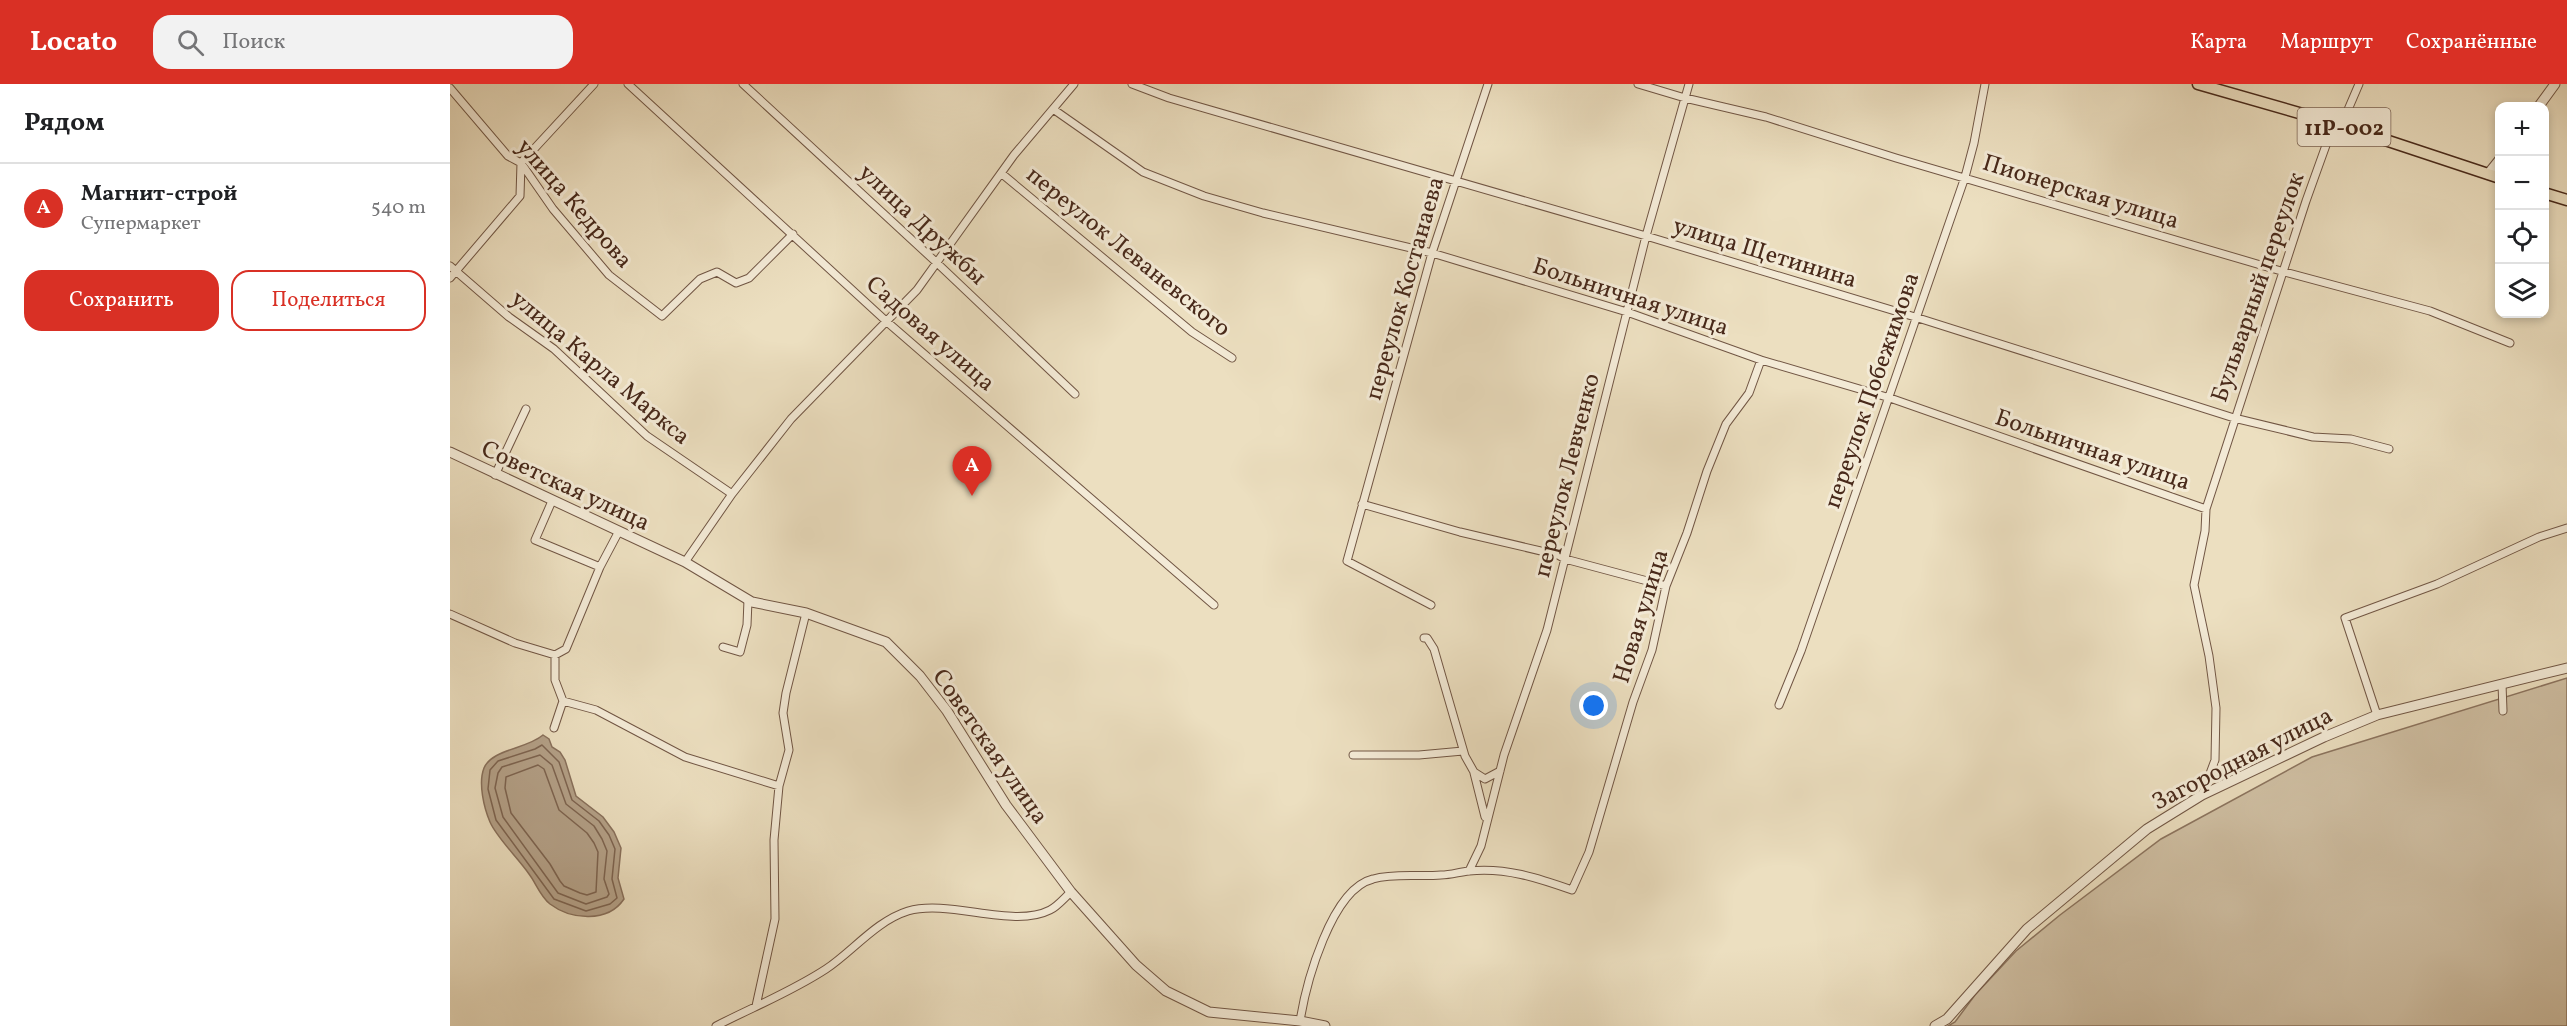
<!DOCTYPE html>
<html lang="ru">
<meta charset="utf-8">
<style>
body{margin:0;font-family:Vollkorn,serif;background:#f2f2f2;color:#202124}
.controls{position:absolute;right:18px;top:18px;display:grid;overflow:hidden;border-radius:12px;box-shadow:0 3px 9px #0003}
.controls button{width:54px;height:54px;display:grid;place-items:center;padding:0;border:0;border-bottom:2px solid #e0e0e0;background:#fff;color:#202124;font:30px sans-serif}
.you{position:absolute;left:1144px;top:622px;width:21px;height:21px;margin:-15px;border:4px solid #fff;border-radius:50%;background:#1a73e8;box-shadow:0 0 0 9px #1a73e833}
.badge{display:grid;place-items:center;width:39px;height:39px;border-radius:50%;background:#d93025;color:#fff;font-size:20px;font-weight:700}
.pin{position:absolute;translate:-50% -50px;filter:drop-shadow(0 2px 3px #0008)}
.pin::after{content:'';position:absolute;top:32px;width:21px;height:18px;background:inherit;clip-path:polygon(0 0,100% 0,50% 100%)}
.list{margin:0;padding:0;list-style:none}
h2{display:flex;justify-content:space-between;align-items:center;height:78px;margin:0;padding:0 24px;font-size:26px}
h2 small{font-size:20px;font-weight:400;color:#757577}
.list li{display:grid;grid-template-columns:39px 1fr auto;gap:18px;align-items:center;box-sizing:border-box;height:90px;padding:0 24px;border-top:2px solid #e0e0e0}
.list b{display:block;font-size:22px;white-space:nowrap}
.list p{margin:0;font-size:20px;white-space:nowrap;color:#757577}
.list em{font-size:20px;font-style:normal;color:#757577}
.actions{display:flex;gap:12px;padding:18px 24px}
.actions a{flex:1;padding:14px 0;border:2px solid #d93025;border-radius:18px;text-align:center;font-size:21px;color:#d93025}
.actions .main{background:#d93025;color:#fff}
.icon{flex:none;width:33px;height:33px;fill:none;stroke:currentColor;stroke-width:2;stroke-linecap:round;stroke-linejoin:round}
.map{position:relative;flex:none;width:2117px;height:942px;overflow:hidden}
header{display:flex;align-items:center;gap:36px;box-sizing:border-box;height:84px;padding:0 30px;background:#d93025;color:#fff}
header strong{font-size:28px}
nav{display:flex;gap:33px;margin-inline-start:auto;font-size:21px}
.search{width:420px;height:54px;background:#f2f2f2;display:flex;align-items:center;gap:15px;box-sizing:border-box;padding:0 21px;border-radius:18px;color:#757577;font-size:22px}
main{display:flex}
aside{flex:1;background:#fff}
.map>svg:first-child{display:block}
.green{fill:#d0c0a4;stroke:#8c745f;stroke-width:1.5}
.water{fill:#b4a188;stroke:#89715c;stroke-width:1.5}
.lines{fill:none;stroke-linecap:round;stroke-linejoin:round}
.shore{stroke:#7e6551;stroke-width:1.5}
.minor-casing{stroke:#715644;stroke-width:9}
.tertiary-casing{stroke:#715644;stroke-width:11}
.primary-casing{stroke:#48291a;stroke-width:13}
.minor{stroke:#f3ead6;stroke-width:7}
.tertiary{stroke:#f3ead6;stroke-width:9}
.primary{stroke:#ecdfc0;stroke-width:10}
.labels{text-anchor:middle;stroke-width:6;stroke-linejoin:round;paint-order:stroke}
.shield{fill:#f3ead6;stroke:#7b6352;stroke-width:1.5}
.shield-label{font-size:22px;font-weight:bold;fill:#48291a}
.street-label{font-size:24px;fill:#48291a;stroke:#f3ead6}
</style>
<header>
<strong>Locato</strong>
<div class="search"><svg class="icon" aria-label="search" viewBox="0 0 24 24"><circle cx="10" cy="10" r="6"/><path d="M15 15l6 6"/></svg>Поиск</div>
<nav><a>Карта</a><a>Маршрут</a><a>Сохранённые</a></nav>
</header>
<main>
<aside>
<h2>Рядом<small></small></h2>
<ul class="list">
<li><span class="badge">A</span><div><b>Магнит-строй</b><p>Супермаркет</p></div><em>540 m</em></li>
</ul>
<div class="actions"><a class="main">Сохранить</a><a>Поделиться</a></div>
</aside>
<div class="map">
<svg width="2117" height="942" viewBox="0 0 2117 942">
<rect width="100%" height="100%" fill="#ecdfc0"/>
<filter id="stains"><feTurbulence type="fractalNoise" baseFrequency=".00333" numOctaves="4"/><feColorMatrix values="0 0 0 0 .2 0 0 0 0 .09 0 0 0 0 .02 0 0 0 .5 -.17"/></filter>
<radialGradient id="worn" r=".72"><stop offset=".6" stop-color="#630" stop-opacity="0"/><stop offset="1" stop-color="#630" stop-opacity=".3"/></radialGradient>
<path class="green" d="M2117 594V942H1498L1505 938 1525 911 1566 867 1610 831 1711 755 1862 673Z"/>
<path class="water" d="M93 651 99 655 102 663 110 668 115 676 126 712 153 733 164 748 171 764 168 794 174 815C158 839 121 836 100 820 90 812 86 799 79 790 68 774 47 754 40 738 34 724 28 699 34 684 42 665 77 665 93 651Z"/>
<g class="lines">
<path class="shore" d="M92 661 109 678 122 716 149 737 159 751 165 765 162 795 167 814 160 820 136 827 104 815 46 736 38 705 40 686 48 677 85 665Z
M90 671 102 681 116 720 144 742 152 755 157 767 154 795 159 810 157 813 136 820 108 809 53 733 45 704 48 689 52 683Z
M88 681 94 685 109 726 137 749 144 759 148 768 146 808 137 811 130 809 114 802 110 797 100 780 61 729 55 704 56 693Z"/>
<defs>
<path id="minor" d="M178 0 436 237 764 521
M293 0 487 179 625 310
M682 0 719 14 1196 152 1465 233 1784 334 1863 353 1901 355 1939 365
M1188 0 1235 14 1316 33 1446 74 1831 187 1980 227 2060 259
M0 4 58 72 71 79 103 125 159 191 212 232 250 195 267 188 286 199 299 194 343 150
M603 25 693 88 754 112 813 129 982 169 1177 228 1311 276 1440 314 1756 425
M551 89 742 248 782 274
M0 182 59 233 104 265 197 352 282 410
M0 194 70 112 71 79 144 0
M45 391 76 325
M102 417 85 456 150 483
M912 420 1010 448 1108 471 1115 475 1216 502
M235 478 282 410 341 335 467 206 564 71 624 0
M981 521 897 477 982 169 1038 0
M0 530 65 559 105 571V596L113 617 104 644
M974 554H977L984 565 1015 672 1024 688 1035 695 1050 687
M273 563 290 568 297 541 298 516
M105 571 116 565 150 483 169 447
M2052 600 2053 627
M113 617 146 626 235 673 329 702
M1329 621 1351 567 1515 93 1524 59 1535 0
M1927 631 1895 534 1987 500 2089 453 2117 444
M903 671H969L1013 667
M1024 689 1035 733
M1752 711 1765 676 1766 624 1759 572 1744 501 1755 447 1756 425 1856 117 1884 39 1897 28 1909 0
M1019 787 1031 762 1054 671 1097 546 1196 152 1239 0
M306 922 325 835 324 756 329 702 339 666 333 629 336 609 356 529
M850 937C856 900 881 805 923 795 944 789 969 793 991 791 1001 791 1009 788 1019 787 1055 783 1088 794 1122 806L1139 768 1183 618 1202 566 1216 502 1237 449 1257 387 1276 340 1299 309 1311 276
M266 942C303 923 341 908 376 885 403 867 426 837 458 827 500 815 563 845 600 826 608 822 614 814 621 808"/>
<path id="tertiary" d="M2089 22 2105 0
M2038 90 2050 75
M0 368 235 478 302 518 356 529 436 558 470 592 497 627 556 721 621 808 686 881 716 907 759 928 850 937 875 942
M1485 942 1497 935 1577 845 1697 745 1752 711 1874 653 1927 631 2117 584"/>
<path id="primary" d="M1748 0 1884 39 2050 94
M2094 109 2117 116"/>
</defs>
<use href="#minor" class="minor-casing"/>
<use href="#tertiary" class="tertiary-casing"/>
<use href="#primary" class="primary-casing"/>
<use href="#minor" class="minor"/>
<use href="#tertiary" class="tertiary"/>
<use href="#primary" class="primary"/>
</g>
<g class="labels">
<rect class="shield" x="1847.5" y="24" width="93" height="38" rx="4.5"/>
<g class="shield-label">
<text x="1894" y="51">11Р-002</text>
</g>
<g class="street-label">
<text transform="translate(1631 107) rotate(17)" y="8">Пионерская улица</text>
<text transform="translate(125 119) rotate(49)" y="8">улица Кедрова</text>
<text transform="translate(473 140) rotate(43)" y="8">улица Дружбы</text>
<text transform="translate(679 167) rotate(39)" y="8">переулок Леваневского</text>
<text transform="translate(1315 168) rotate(17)" y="8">улица Щетинина</text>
<text transform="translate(1807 203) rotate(-71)" y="8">Бульварный переулок</text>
<text transform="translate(954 204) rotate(-74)" y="8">переулок Костанаева</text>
<text transform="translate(1181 212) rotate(18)" y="8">Больничная улица</text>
<text transform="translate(481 249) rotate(41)" y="8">Садовая улица</text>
<text transform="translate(151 283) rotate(40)" y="8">улица Карла Маркса</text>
<text transform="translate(1421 306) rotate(-71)" y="8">переулок Побежимова</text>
<text transform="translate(1643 365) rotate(19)" y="8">Больничная улица</text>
<text transform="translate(1116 391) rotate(-76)" y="8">переулок Левченко</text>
<text transform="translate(116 401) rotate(25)" y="8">Советская улица</text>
<text transform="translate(1190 532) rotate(-73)" y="8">Новая улица</text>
<text transform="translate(541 662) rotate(55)" y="8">Советская улица</text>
<text transform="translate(1792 674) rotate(-27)" y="8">Загородная улица</text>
</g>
</g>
<rect width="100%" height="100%" filter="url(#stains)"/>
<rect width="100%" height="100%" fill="url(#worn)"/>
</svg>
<div class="controls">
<button>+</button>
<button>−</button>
<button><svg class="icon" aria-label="locate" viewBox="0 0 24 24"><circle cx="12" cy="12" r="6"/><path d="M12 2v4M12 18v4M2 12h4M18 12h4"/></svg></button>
<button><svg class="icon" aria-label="layers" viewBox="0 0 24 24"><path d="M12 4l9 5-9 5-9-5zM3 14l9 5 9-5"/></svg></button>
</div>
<div class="you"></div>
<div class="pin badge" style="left:522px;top:412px">A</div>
</div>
</main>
